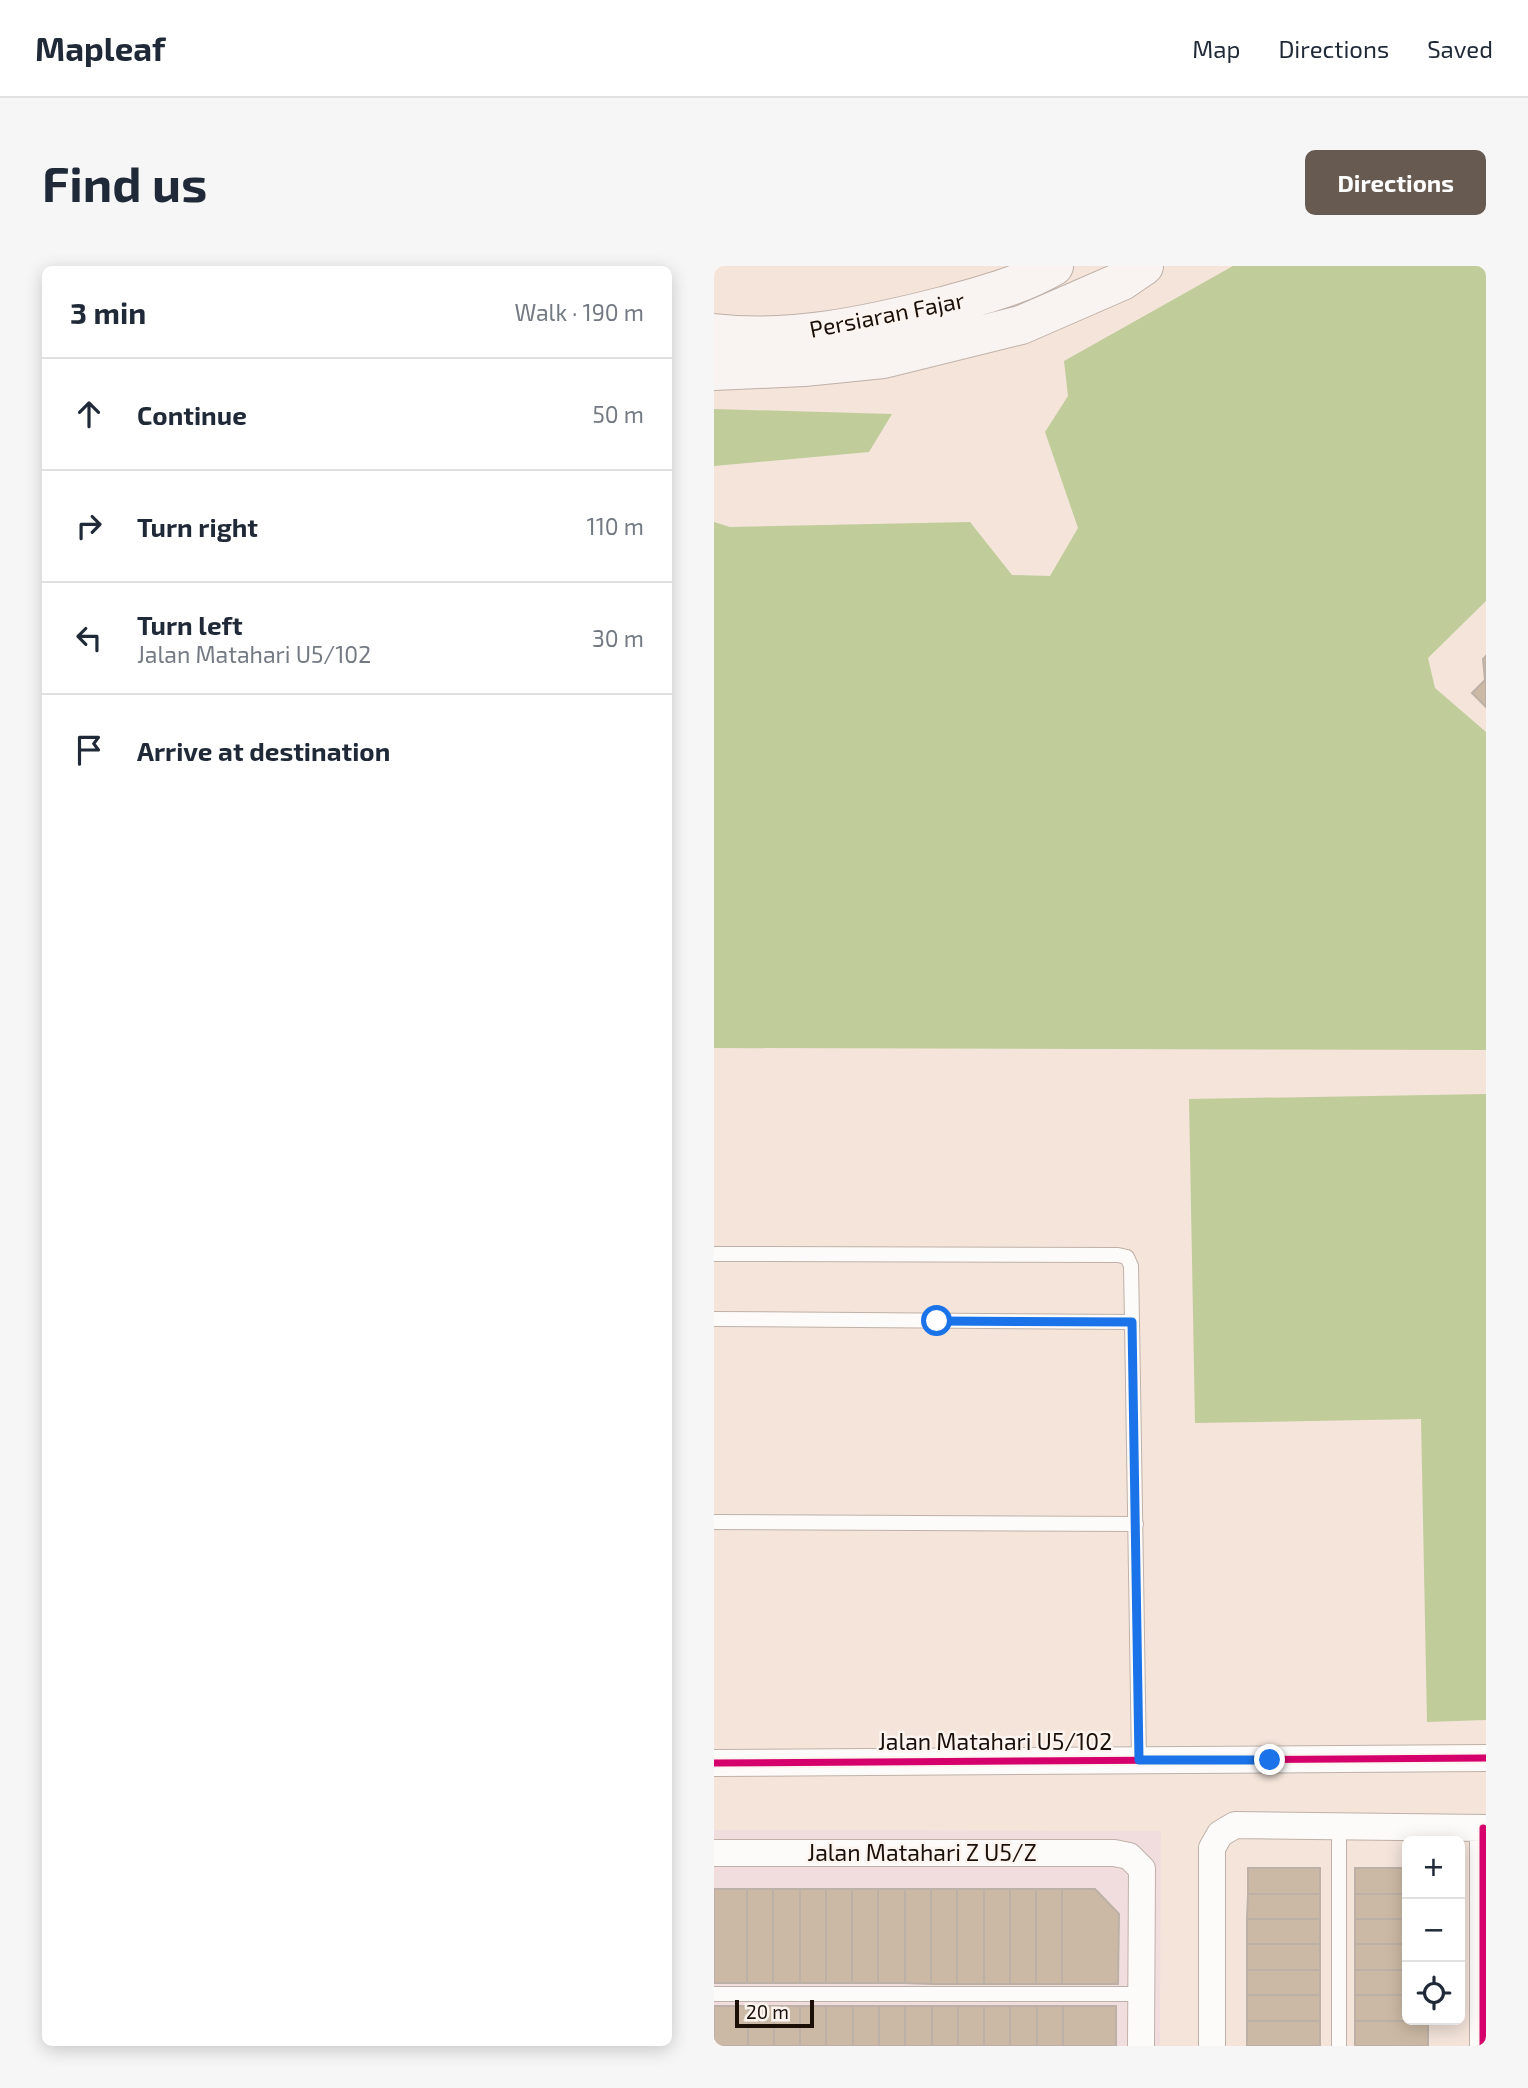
<!DOCTYPE html>
<meta charset="utf-8">
<style>
body{margin:0;font-family:"Exo 2",sans-serif;background:#f6f6f7;color:#1f2937}
.controls{position:absolute;right:21px;bottom:21px;display:grid;overflow:hidden;border-radius:10px;box-shadow:0 4px 18px #0003}
.controls button{width:63px;height:63px;display:grid;place-items:center;padding:0;border:0;border-bottom:2px solid #e0e1e3;background:#fff;color:#1f2937;font:35px sans-serif}
.scale{position:absolute;left:21px;bottom:18px;width:79px;box-sizing:border-box;padding-left:7px;border:4px solid #1b0f07;border-top:0;font-size:19px;line-height:24px;white-space:nowrap;color:#1b0f07;-webkit-text-stroke:5px #fbf4ef;paint-order:stroke}
.stop{position:absolute;width:21px;height:21px;margin:-16px;border:5px solid #1a73e8;border-radius:50%;background:#fff}
.stop.end{background:#1a73e8;border-color:#fff;box-shadow:0 2px 7px #0008}
.list{margin:0;padding:0;list-style:none}
h2{display:flex;justify-content:space-between;align-items:center;height:91px;margin:0;padding:0 28px;font-size:30px}
h2 small{font-size:23px;font-weight:400;color:#747a83}
.list li{display:grid;grid-template-columns:46px 1fr auto;gap:21px;align-items:center;box-sizing:border-box;height:112px;padding:0 28px;border-top:2px solid #e0e1e3}
.list b{display:block;font-size:26px;white-space:nowrap}
.list p{margin:0;font-size:23px;white-space:nowrap;color:#747a83}
.list em{font-size:23px;font-style:normal;color:#747a83}
.icon{flex:none;width:38px;height:38px;fill:none;stroke:currentColor;stroke-width:2;stroke-linecap:round;stroke-linejoin:round}
.map{position:relative;flex:none;width:772px;height:1780px;overflow:hidden;border-radius:10px}
header{display:flex;align-items:center;gap:42px;box-sizing:border-box;height:98px;padding:0 35px;background:#fff;border-bottom:2px solid #e0e1e3}
header strong{font-size:33px}
nav{display:flex;gap:38px;margin-inline-start:auto;font-size:24px}
.intro{display:flex;align-items:center;justify-content:space-between;box-sizing:border-box;height:168px;padding:0 42px}
h1{margin:0;font-size:49px}
.button{padding:18px 32px;border-radius:10px;background:#675a51;color:#fff;font-size:24px;font-weight:700}
main{display:flex;gap:42px;padding:0 42px}
aside{flex:1;background:#fff;border-radius:10px;box-shadow:0 4px 18px #0003}
.map>svg:first-child{display:block}
.commercial{fill:#f1ddde}
.forest{fill:#c0cd9a}
.building{fill:#ccb9a5;stroke:#bdb1a7;stroke-width:2}
.lines{fill:none;stroke-linecap:round;stroke-linejoin:round}
.service-casing{stroke:#bfb1a8;stroke-width:16}
.minor-casing{stroke:#bfb1a8;stroke-width:28}
.secondary-casing{stroke:#bfb1a8;stroke-width:40}
.service{stroke:#fdfbf9;stroke-width:14}
.minor{stroke:#fdfbf9;stroke-width:26}
.secondary{stroke:#f9f4f2;stroke-width:38}
.cycleway-casing{stroke:#fbf4ef;stroke-width:11}
.cycleway{stroke:#d6006c;stroke-width:7}
.route{stroke:#1a73e8;stroke-width:9}
.labels{text-anchor:middle;stroke-width:5;stroke-linejoin:round;paint-order:stroke}
.street-label{font-size:23px;fill:#1b0f07;stroke:#fbf4ef}
</style>
<header>
<strong>Mapleaf</strong>
<nav><a>Map</a><a>Directions</a><a>Saved</a></nav>
</header>
<div class="intro"><h1>Find us</h1><a class="button">Directions</a></div>
<main>
<aside>
<h2>3 min<small>Walk · 190 m</small></h2>
<ul class="list">
<li><svg class="icon" aria-label="ahead" viewBox="0 0 24 24"><path d="M12 20V5M6 11l6-6 6 6"/></svg><div><b>Continue</b></div><em>50 m</em></li>
<li><svg class="icon" aria-label="right" viewBox="0 0 24 24"><path d="M7 20v-9h11M14 6l5 5-5 5"/></svg><div><b>Turn right</b></div><em>110 m</em></li>
<li><svg class="icon" aria-label="left" viewBox="0 0 24 24"><path d="M17 20v-9H6M10 6l-5 5 5 5"/></svg><div><b>Turn left</b><p>Jalan Matahari U5/102</p></div><em>30 m</em></li>
<li><svg class="icon" aria-label="arrive" viewBox="0 0 24 24"><path d="M6 21V4h12l-3 4 3 4H6"/></svg><div><b>Arrive at destination</b></div></li>
</ul>
</aside>
<div class="map">
<svg width="772" height="1780" viewBox="0 0 772 1780">
<rect width="100%" height="100%" fill="#f4e4da"/>
<path class="commercial" d="M0 1564 447 1565 446 1780H0Z"/>
<path class="forest" d="M519 0H772V335L714 392 721 422 772 466V784L0 782V256L16 261 256 256 298 309 336 310 364 262 331 166 354 130 350 95Z
M0 143 178 148 155 186 0 200Z
M772 828V1454L713 1456 707 1153 481 1157 475 833Z"/>
<path class="building" d="M772 390V441L758 427 771 414 769 393Z
M534 1602H606V1628H534Z
M641 1602H693V1628H641Z
M0 1623H33V1717H0Z
M33 1623H59V1717H33Z
M59 1623H86V1717H59Z
M86 1623H112V1717H86Z
M112 1623H138V1717H112Z
M138 1623H164V1717H138Z
M164 1623H191V1717H164Z
M191 1623H217V1718L191 1717Z
M217 1623H243V1718H217Z
M243 1623H270V1718H243Z
M270 1623H296V1718H270Z
M296 1623H322V1718H296Z
M322 1623H348V1718H322Z
M348 1623H381L405 1648 404 1718H348Z
M534 1628H606V1653H533Z
M641 1628H693V1653H641Z
M533 1653H606V1678H533Z
M641 1653H693V1678H641Z
M533 1678H606V1704H533Z
M641 1678H693V1704H641Z
M533 1704H606V1729H533Z
M641 1704H693V1729H641Z
M533 1729H606V1755H533Z
M641 1729H693V1754L714 1755H641Z
M0 1740H34V1780H0Z
M34 1740H60V1780H34Z
M60 1740H86V1780H60Z
M86 1740H112V1780H86Z
M112 1740H139V1780H112Z
M139 1740H165V1780H139Z
M165 1740H191V1780H165Z
M191 1740H218V1780H191Z
M218 1740H244V1780H218Z
M244 1740H270V1780H244Z
M270 1740H296V1780H270Z
M296 1740H323V1780H296Z
M323 1740H349V1780H323Z
M349 1740H402V1780H349Z
M533 1755H606V1780H533Z
M641 1755H714V1780H641Z"/>
<g class="lines">
<defs>
<path id="service" d="M0 988 404 989 413 991 417 1000 418 1056 425 1495
M0 1053 418 1056
M0 1256 422 1258
M625 1560V1780
M0 1728H428"/>
<path id="minor" d="M0 1497 772 1492
M769 1562V1780
M0 1587H400L415 1590 428 1603 427 1780
M498 1780V1582L506 1568 521 1559 772 1562"/>
<path id="secondary" d="M0 67C76 76 155 59 229 40 266 30 306 20 340 0
M0 105 90 101 169 93 307 59 408 15 430 0"/>
</defs>
<use href="#service" class="service-casing"/>
<use href="#minor" class="minor-casing"/>
<use href="#secondary" class="secondary-casing"/>
<use href="#service" class="service"/>
<use href="#minor" class="minor"/>
<use href="#secondary" class="secondary"/>
<defs>
<path id="cycleway" d="M0 1497 772 1492
M769 1562V1780"/>
</defs>
<use href="#cycleway" class="cycleway-casing"/>
<use href="#cycleway" class="cycleway"/>
</g>
<g class="lines">
<path class="route" d="M223 1055 418 1056 425 1494H556"/>
</g>
<g class="labels">
<g class="street-label">
<text transform="translate(173 49) rotate(-11)" y="8">Persiaran Fajar</text>
<text x="281" y="1484">Jalan Matahari U5/102</text>
<text x="208" y="1595">Jalan Matahari Z U5/Z</text>
</g>
</g>
</svg>
<div class="controls">
<button>+</button>
<button>−</button>
<button><svg class="icon" aria-label="locate" viewBox="0 0 24 24"><circle cx="12" cy="12" r="6"/><path d="M12 2v4M12 18v4M2 12h4M18 12h4"/></svg></button>
</div>
<div class="scale">20 m</div>
<div class="stop" style="left:223px;top:1055px"></div>
<div class="stop end" style="left:556px;top:1494px"></div>
</div>
</main>
